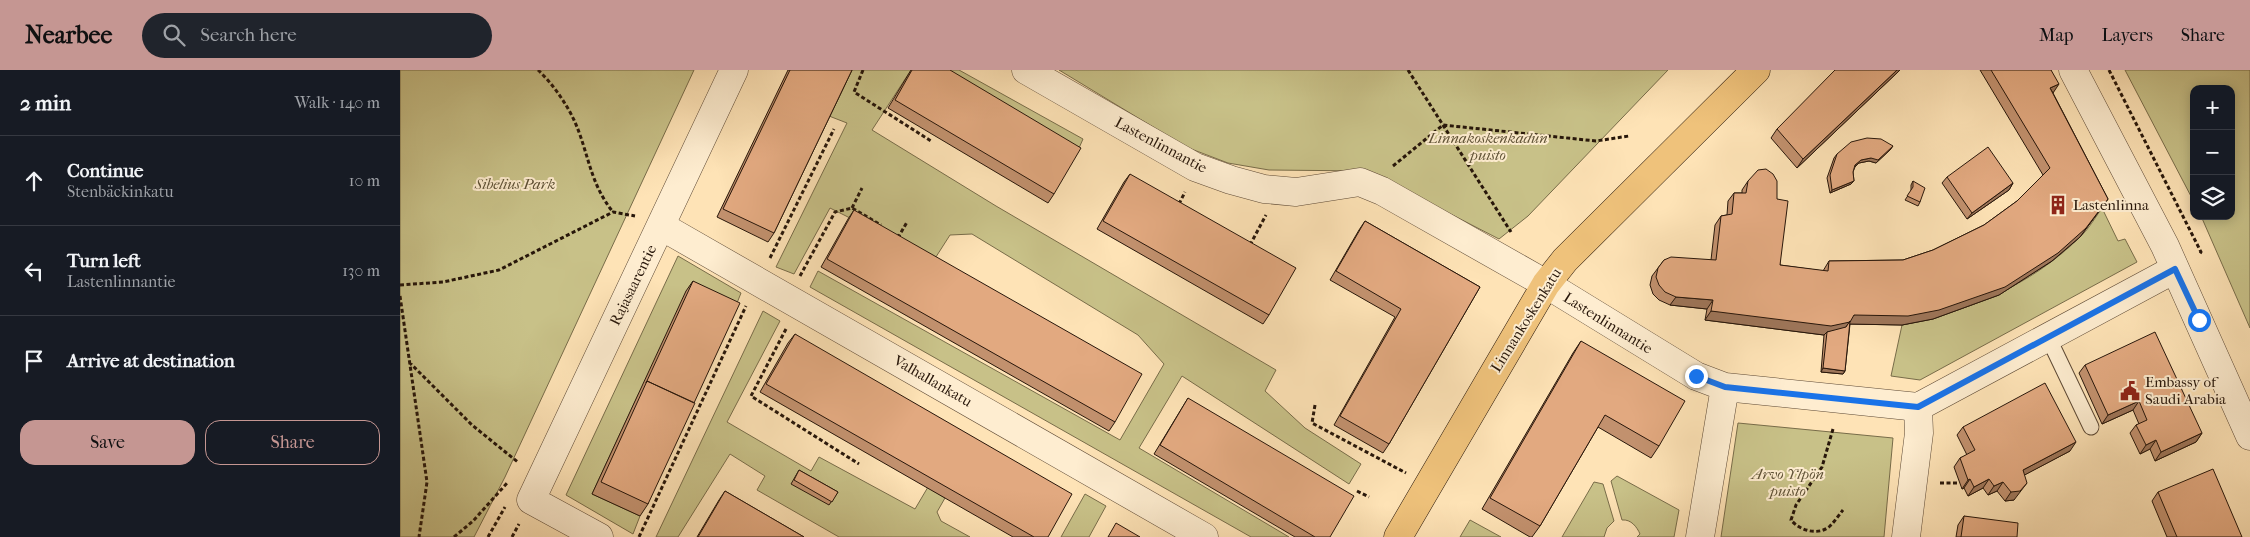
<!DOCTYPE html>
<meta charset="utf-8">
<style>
body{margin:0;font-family:"IM FELL French Canon",serif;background:#20242c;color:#f1f3f6}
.controls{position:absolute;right:15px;top:15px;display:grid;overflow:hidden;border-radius:10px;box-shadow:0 2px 12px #0003}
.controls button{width:45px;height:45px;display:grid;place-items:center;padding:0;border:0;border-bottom:1px solid #363941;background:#171b24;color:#f1f3f6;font:25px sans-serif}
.stop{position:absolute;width:15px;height:15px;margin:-11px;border:4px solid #1a73e8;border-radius:50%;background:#fff}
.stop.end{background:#1a73e8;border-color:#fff;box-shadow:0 1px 5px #0008}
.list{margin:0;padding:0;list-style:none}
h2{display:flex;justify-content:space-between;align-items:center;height:65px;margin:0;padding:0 20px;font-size:21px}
h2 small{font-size:16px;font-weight:400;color:#9ea1a6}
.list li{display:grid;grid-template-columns:32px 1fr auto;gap:15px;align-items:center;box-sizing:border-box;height:90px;padding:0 20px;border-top:1px solid #363941}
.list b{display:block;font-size:19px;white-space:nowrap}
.list p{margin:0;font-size:16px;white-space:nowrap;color:#9ea1a6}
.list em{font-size:16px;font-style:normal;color:#9ea1a6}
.actions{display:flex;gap:10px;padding:15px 20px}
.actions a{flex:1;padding:11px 0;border:1px solid #c59692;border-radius:15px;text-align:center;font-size:18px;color:#c59692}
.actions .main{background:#c59692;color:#111}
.icon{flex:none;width:28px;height:28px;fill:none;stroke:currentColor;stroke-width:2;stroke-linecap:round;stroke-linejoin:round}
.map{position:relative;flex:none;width:1850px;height:467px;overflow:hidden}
header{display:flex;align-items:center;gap:30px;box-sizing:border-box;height:70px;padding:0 25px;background:#c59692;color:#111}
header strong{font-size:24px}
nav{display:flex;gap:28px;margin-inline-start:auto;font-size:18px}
.search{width:350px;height:45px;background:#20242c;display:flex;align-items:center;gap:12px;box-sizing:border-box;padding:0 18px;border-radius:28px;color:#9ea1a6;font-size:19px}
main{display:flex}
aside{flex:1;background:#171b24}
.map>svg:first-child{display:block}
.green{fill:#c8c188;stroke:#786c49}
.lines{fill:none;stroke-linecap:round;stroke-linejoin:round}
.lane-casing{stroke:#5d4935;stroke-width:17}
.street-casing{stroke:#5d4935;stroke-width:29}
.primary-casing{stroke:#27160a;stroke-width:29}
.path{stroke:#27160a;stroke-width:3;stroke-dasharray:4 2.5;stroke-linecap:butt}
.lane{stroke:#feedd0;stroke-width:15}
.street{stroke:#feedd0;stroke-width:28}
.primary{stroke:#efc27b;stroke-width:28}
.wall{fill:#c2916e;stroke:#27160a}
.shaded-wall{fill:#9e765a;stroke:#27160a}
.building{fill:#e2a980;stroke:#27160a}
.route{stroke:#1a73e8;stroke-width:6}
.labels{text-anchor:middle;stroke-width:4;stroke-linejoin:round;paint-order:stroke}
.park-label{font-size:15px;font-style:italic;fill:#5f5236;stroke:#feedd0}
.street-label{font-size:15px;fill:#27160a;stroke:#feedd0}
.poi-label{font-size:15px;fill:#27160a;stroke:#feedd0;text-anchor:start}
</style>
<header>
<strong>Nearbee</strong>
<div class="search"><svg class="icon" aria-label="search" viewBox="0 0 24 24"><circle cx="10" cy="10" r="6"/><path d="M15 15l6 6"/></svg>Search here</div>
<nav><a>Map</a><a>Layers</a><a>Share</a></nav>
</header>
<main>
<aside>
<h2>2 min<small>Walk · 140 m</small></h2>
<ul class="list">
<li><svg class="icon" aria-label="ahead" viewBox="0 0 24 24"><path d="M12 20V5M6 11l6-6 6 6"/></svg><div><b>Continue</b><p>Stenbäckinkatu</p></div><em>10 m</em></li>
<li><svg class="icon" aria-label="left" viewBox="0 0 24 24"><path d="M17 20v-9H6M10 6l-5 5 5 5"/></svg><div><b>Turn left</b><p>Lastenlinnantie</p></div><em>130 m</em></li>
<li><svg class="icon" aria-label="arrive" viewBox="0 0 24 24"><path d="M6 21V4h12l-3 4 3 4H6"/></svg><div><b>Arrive at destination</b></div></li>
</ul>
<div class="actions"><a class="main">Save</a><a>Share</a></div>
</aside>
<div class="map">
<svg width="1850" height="467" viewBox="0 0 1850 467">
<rect width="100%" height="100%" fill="#fee3b6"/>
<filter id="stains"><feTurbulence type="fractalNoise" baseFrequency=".004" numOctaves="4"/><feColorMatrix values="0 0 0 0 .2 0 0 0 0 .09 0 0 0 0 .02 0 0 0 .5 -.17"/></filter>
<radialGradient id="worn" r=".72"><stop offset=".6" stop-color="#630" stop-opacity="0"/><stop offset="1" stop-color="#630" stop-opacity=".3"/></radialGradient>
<path class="green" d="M0 0H294L105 407 74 467H0Z
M450 0H511L472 60 596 136 876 300 865 321 905 358 961 394 949 414 782 306 739 378 889 467H851L410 217 418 201 720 370 764 294 738 265 572 164 550 165 534 190 430 138 394 204 376 197 447 53 429 46Z
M529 0H559L683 69 675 87Z
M659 0H1268L1128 146 1099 169 967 101 869 100 828 93 786 77Z
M1725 0H1850V258L1801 146H1831V19H1794V132Z
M1702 138 1718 171 1725 169 1737 192 1520 310 1491 306 1502 255C1568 241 1630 216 1679 168 1688 160 1695 148 1702 138Z
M278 186 341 223 333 243 239 323 192 424 240 446 233 464 166 425Z
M363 241 380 251 327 352 411 401 419 387 515 439 528 417 545 428 537 442 541 451 570 467H439L357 420 365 406 330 384 278 467H256Z
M1338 353 1493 368 1484 467H1321Z
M1217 406 1279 440 1274 467H1237L1240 464C1237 457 1231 449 1222 450L1211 411Z
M1194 412 1203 414 1214 451 1207 458 1204 467H1162Z
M685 424 706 436 689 467H661Z
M1070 450 1101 467H1060Z"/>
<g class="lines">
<defs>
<path id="lane" d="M1648 267 1691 357"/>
<path id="street" d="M626 0 795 97 831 110 864 119 896 122 960 112 982 121 1146 214 1296 306 1325 317 1518 337 1775 199
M1673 0 1765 176 1850 366
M261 156 804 467
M199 467 131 430 334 0
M1300 467 1325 317
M1506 467 1519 363 1518 337"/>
<path id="primary" d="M998 467 1146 214 1165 190 1356 0"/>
</defs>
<use href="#lane" class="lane-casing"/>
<use href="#street" class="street-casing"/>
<use href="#primary" class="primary-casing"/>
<path class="path" d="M138 0C152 13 166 33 174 50 189 83 189 112 213 142
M463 0 454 22 531 71
M1008 0 1111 162
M1709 0 1801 182 1799 185
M993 96 1043 55 1196 71 1229 66
M779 134 785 122
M452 138 462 118
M497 165 499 166 507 152
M850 175 866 145
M370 188 434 59
M400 206 435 142 452 138 481 155
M0 215 43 212 99 200 213 142 235 146
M0 226 27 412 19 467
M386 259 351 326 459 394
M9 292 72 355 119 393
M915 335 912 353 1006 403
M1433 359 1422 397 1396 435 1391 450C1400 461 1419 466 1430 456 1435 451 1439 445 1443 440
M1540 413H1559
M957 421 969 427
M54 467 73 451 108 412
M88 467 105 437
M112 467 119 454
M239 467 346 236"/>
<use href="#lane" class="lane"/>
<use href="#street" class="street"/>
<use href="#primary" class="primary"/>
</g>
<path class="wall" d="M388 0H452L374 163 368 172 317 147Z
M511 0H550L654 124 648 133 488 38Z
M1500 0 1397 98 1371 68 1377 59Z
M1580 0H1651L1653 23 1708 129 1680 167 1652 191 1599 225 1533 249 1502 255 1450 254 1445 301 1443 304 1421 302 1424 265 1305 250 1307 239 1270 235 1259 230 1253 224 1250 215 1252 206 1264 190H1311L1315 155 1321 146 1327 145 1328 131 1334 123H1342V120L1348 111 1377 129 1380 195 1423 201 1429 191 1503 190 1533 180 1584 155 1617 131 1643 105Z
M1491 79 1476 93 1469 91 1459 93 1455 97 1453 102 1454 111 1451 114 1430 123 1427 108 1434 88 1437 84Z
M730 104 869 245 863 254 697 159 724 112Z
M1547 107 1613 113 1609 120 1567 149 1542 113Z
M1513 111 1520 132 1518 136 1505 130 1511 121V115Z
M454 140 715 352 709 361 421 197 448 149Z
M965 151 1080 217 989 374 983 383 934 355 995 247 930 210 959 160Z
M293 211 248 434 240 446 192 424 286 221Z
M395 264 648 467H613L360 322 388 273Z
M1181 271 1259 376 1251 388 1198 357 1140 456 1132 467H1130L1082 439 1173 283Z
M1685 295 1802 363 1796 372 1755 391 1750 379 1740 384 1730 363 1736 355 1739 354 1733 340 1702 354 1679 303Z
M788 328 930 467H895L754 384Z
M1563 357 1670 381 1624 405 1614 430 1605 431 1597 421 1588 425 1583 418 1568 426 1564 418 1562 419 1554 397 1560 388 1567 385 1557 365Z
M399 400 438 422 429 435 391 414Z
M325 421 404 467H297L319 430Z
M1758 422 1842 467H1767L1752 431Z
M1564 446 1617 467H1556L1558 455Z"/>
<path class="shaded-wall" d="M1497 0H1500L1397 98 1403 89Z
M1659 14 1653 23 1650 18Z
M1493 76 1491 79 1476 93 1469 91 1459 93 1453 98 1455 95 1461 90 1471 88Z
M1454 111 1451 114 1430 123 1432 120Z
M1613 113 1609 120 1567 149 1572 143Z
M1708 129 1680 167 1652 191 1599 225 1533 249 1502 255 1448 254 1444 260 1427 262 1424 265 1305 250 1311 241 1454 245Z
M1276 227 1313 230 1307 239 1270 235Z
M1423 298 1445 301 1443 304 1421 302Z
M1739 331 1733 340 1702 354 1708 345Z
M1802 363 1796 372 1755 391 1761 382Z
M1756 370 1750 379 1740 384 1746 375Z
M1676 372 1670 381 1617 409 1623 400Z
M1570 409 1564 418 1562 419 1568 410Z
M1589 409 1583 418 1568 426 1574 417Z
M1603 412 1597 421 1588 425 1594 416Z
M1627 413 1614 430 1605 431 1611 422Z"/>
<path class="building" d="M390 0H452L374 163 323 139Z
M512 0H550L681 78 654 124 495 30Z
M1435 0H1497L1403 89 1377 59Z
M1591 0H1651L1659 14 1650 18 1708 129 1686 158 1658 183 1605 217 1539 240 1508 246 1454 245 1450 252 1431 256 1311 241 1313 230 1276 227 1265 222 1259 215 1256 207 1258 198 1264 190 1271 187 1316 190 1321 146 1332 144 1334 123H1346L1348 111 1358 100 1366 99 1373 104 1377 111V129L1388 131 1380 195 1428 201 1429 191 1503 190 1533 180 1584 155 1617 131 1650 98Z
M1467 68 1481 69 1493 76 1478 90 1471 88 1461 90 1455 95 1453 102 1454 111 1432 120 1430 105 1437 84 1451 72Z
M1588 77 1613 113 1572 143 1547 107Z
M730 104 896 198 869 245 703 151Z
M1513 111 1525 118 1520 132 1507 126 1513 117Z
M454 140 742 304 715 352 427 189Z
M965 151 1080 217 989 374 940 346 1001 239 936 201Z
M293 211 340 233 294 333 247 311 246 313Z
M1450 251 1445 301 1423 298 1427 262 1446 257Z
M1755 262 1802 363 1761 382 1756 370 1746 375 1736 355 1747 350 1739 331 1708 345 1685 295Z
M395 264 672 424 648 467H634L366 314Z
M1181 271 1285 331 1259 376 1205 345 1140 456 1090 428Z
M247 311 295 333 248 434 201 412Z
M1645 313 1676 372 1623 400 1627 413 1620 421 1611 422 1603 412 1594 416 1589 409 1574 417 1570 409 1568 410 1560 388 1575 380 1563 357Z
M788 328 954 426 930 467H915L760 375Z
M1813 399 1842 467H1777L1758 422Z
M399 400 438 422 432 432 394 410Z
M325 421 404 467H298Z
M1564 446 1618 453 1617 467H1561Z
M716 453 740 467H708Z"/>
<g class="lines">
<path class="route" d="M1296 306 1325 317 1518 337 1775 199 1799 250"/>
</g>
<defs>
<symbol id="building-bare" viewBox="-9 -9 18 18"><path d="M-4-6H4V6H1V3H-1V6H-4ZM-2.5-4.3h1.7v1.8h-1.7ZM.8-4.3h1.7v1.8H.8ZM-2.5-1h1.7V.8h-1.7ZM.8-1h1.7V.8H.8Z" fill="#8f2418" stroke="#feedd0" stroke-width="2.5" paint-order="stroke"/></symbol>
<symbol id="civic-bare" viewBox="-9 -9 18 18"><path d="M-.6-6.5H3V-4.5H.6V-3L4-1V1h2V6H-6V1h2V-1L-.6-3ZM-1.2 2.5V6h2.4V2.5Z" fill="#8f2418" stroke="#feedd0" stroke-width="2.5" paint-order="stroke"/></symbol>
</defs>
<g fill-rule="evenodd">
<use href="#building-bare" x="1644" y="121" width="28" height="28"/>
<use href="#civic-bare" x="1716" y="307" width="28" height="28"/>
</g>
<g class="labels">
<g class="park-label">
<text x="1088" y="73">Linnakoskenkadun<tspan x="1088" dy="17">puisto</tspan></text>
<text x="115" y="119">Sibelius Park</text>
<text x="1388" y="409">Arvo Ylpön<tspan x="1388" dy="17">puisto</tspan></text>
</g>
<g class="street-label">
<text transform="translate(761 75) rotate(28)" y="5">Lastenlinnantie</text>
<text transform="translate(233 215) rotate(-64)" y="5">Rajasaarentie</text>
<text transform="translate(1126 250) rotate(-58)" y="5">Linnankoskenkatu</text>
<text transform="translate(1208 253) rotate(32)" y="5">Lastenlinnantie</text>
<text transform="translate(533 311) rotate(30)" y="5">Valhallankatu</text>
</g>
<g class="poi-label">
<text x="1673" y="140">Lastenlinna</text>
<text x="1745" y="317">Embassy of<tspan x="1745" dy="17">Saudi Arabia</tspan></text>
</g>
</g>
<rect width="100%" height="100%" filter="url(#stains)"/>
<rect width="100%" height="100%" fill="url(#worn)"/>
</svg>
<div class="controls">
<button>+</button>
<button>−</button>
<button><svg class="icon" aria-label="layers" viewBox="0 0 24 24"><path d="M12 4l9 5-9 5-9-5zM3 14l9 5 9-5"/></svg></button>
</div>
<div class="stop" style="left:1799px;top:250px"></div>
<div class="stop end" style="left:1296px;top:306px"></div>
</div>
</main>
